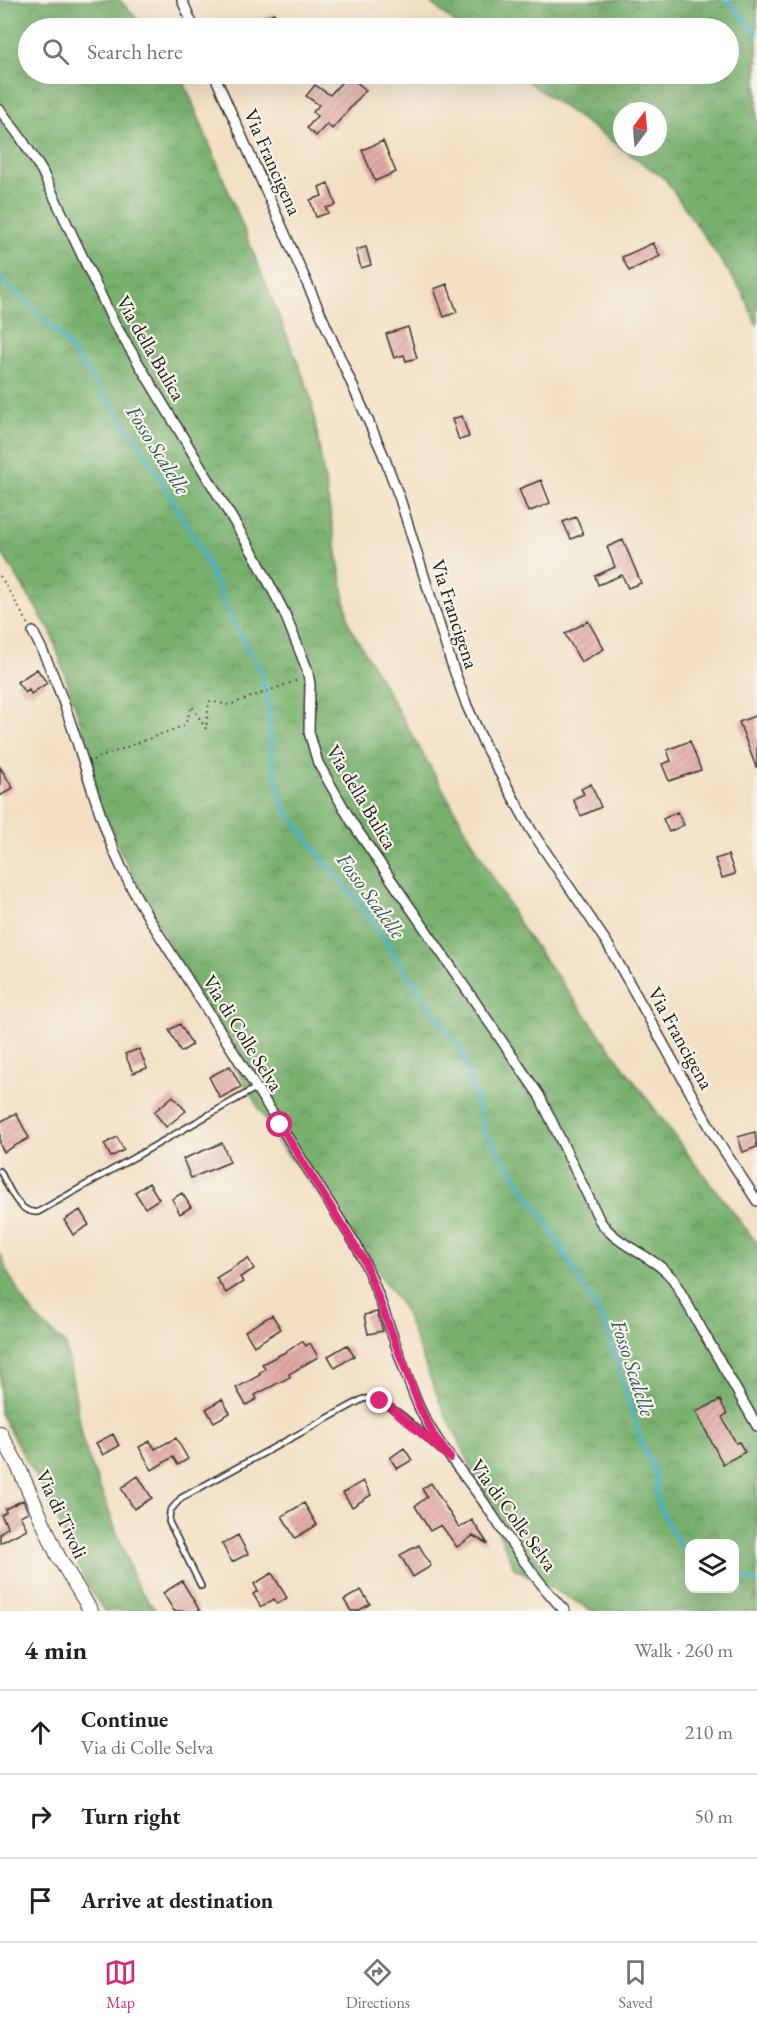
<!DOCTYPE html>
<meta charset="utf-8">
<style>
body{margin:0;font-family:"EB Garamond",serif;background:#f2f2f2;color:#202124}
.controls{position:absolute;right:18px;bottom:18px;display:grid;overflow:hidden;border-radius:12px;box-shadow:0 6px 24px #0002}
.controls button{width:54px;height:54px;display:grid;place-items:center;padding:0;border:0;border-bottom:2px solid #e0e0e0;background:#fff;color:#202124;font:30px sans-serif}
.compass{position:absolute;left:613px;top:102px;width:54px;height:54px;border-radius:50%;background:#fff;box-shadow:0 6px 24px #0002;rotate:16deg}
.stop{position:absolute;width:18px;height:18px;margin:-14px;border:4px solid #db2777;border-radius:50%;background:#fff}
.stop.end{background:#db2777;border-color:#fff;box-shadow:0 2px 6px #0008}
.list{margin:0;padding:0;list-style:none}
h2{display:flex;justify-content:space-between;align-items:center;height:78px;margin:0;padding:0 24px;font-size:26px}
h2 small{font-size:20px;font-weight:400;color:#757577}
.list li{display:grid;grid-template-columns:39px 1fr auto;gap:18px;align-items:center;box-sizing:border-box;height:84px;padding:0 24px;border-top:2px solid #e0e0e0}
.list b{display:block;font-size:22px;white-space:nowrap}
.list p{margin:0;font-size:20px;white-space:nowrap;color:#757577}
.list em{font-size:20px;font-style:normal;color:#757577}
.icon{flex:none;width:33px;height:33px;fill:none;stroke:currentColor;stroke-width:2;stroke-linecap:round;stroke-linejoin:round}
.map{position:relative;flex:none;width:757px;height:1611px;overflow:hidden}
.search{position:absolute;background:#fff;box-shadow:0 6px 24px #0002;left:18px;right:18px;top:18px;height:66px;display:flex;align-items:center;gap:15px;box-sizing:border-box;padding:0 21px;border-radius:33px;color:#757577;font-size:22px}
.sheet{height:330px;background:#fff}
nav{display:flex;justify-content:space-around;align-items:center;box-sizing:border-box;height:84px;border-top:2px solid #e0e0e0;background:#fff;font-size:16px;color:#757577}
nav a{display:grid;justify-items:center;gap:3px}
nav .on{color:#db2777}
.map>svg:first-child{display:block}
.forest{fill:url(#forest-crowns);stroke:#4a6645;stroke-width:1.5;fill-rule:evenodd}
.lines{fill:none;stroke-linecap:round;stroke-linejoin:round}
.stream{stroke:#48b1c7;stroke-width:4}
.building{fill:url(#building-hatch)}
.lane-casing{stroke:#3c3935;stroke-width:8}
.street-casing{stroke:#3c3935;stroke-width:12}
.secondary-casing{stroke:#3c3935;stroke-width:16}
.path{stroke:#3c3935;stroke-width:2;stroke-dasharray:1.5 4.5;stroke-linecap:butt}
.lane{stroke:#fff;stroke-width:4.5}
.street{stroke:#fff;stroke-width:9}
.secondary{stroke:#fff;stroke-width:14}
.route{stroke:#db2777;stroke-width:8}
.labels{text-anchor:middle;stroke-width:4.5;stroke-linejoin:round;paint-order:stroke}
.street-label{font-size:20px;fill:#1c1c1c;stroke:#f7f3e8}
.water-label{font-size:21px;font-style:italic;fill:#2e5860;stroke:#f7f3e8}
</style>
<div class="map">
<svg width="757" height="1611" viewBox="0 0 757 1611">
<defs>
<pattern id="forest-crowns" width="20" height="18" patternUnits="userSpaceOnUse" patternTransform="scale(1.5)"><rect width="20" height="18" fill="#78b06e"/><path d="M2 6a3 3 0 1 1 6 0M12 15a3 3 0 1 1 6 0" fill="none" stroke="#628e5a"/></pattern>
<pattern id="building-hatch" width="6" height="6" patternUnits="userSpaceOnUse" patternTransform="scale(1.5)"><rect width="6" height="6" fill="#e3aca6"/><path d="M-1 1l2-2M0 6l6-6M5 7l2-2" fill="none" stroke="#c2938e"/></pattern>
</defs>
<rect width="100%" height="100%" fill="#f7f3e8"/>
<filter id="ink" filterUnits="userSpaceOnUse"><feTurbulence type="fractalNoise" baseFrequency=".0167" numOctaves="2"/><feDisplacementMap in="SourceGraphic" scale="12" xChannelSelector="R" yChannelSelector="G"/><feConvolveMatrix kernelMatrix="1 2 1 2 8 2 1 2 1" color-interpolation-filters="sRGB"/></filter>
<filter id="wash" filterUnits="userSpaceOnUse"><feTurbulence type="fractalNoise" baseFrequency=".008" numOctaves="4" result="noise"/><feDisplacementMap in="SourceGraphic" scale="24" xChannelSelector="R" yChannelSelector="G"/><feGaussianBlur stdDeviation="1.35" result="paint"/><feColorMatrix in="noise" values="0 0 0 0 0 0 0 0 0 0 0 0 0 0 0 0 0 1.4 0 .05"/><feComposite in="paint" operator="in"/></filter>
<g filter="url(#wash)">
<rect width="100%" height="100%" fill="#f3e0c4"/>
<path class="forest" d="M0 0H120L145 28H28V74H181L310 393 349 624 523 930 690 1157 757 1243V1611H593L514 1568 463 1449 442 1408 403 1308 352 1234 279 1144 206 1015 97 806 82 727 51 632 0 550ZM690 1544H734V1588H690Z
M427 0H757V326L743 293 665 179 517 74H728V28H461ZM622 111H658V147H622Z
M0 1254 10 1277 28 1307 41 1322 66 1345 84 1445 137 1586 156 1611H104L89 1588 41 1486 0 1413Z"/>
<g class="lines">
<path class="stream" d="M727 0 757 33
M0 278 56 330 136 438 197 542 236 628 262 673 269 709 272 760 283 805 318 853 360 904 462 1053 486 1133 545 1220 603 1320 641 1441 656 1476 658 1504 681 1548 690 1552
M734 1574 757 1582"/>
</g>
<g id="blocks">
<path class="building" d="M274 13 281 28H238Z
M348 75 366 90 332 129 327 124 316 136 307 128 317 116 313 112 319 105 306 96 315 85 330 95Z
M383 141 396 172 375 181 362 150Z
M328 183 336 205 326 208 328 213 316 217 310 200 322 196 319 187Z
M653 243 660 256 629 271 622 257Z
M366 247 371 265 361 268 356 250Z
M447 284 457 312 444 317 434 289Z
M408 327 417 358 406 361 404 355 394 358 386 334Z
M462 416 469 437 459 440 452 419Z
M541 480 550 503 528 512 519 489Z
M576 517 583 534 571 539 563 522Z
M623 540 641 583 628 588 622 575 598 585 595 576 615 567 607 547Z
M588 621 604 649 581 662 565 634Z
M37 669 47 683 31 694 29 690 25 693 17 682Z
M757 715V767H756L739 722Z
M690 741 701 770 669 781 662 764 671 761 667 750Z
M0 767 13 788 0 796Z
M591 784 601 807 581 816 573 799 584 794 581 789Z
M677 812 684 825 669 832 663 819Z
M728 855 735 874 722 878 715 859Z
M180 1024 192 1045 181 1052 169 1030Z
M139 1049 147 1068 133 1073 125 1054Z
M230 1066 241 1087 220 1098 209 1077Z
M173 1096 186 1111 166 1127 154 1112Z
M16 1113 29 1138 4 1152 0 1145V1122Z
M755 1132 757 1147 743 1152 738 1137Z
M117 1137 124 1150 111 1157 104 1144Z
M222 1143 230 1162 191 1178 183 1159Z
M149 1183 159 1199 145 1208 135 1192Z
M182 1193 191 1207 180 1214 172 1199Z
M80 1210 89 1225 73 1235 64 1220Z
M248 1258 254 1269 240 1277 243 1282 226 1293 216 1278Z
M377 1312 383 1331 368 1334 364 1315Z
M272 1315 281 1329 254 1346 245 1331Z
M302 1341 306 1346 310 1343 318 1357 289 1374 290 1377 255 1395 257 1399 246 1405 236 1388 260 1375 259 1373 265 1369 262 1364 289 1350Z
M347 1345 354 1356 335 1368 328 1356Z
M222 1399 230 1413 214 1422 206 1409Z
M720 1400 727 1414 722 1417 736 1443 739 1442 745 1452 723 1464 696 1412Z
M113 1434 119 1446 103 1455 96 1443Z
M176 1438 188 1459 178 1465 173 1457 152 1470 139 1447 150 1441 155 1449Z
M404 1448 412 1460 397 1469 390 1458Z
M138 1476 152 1498 134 1509 121 1488Z
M363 1481 371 1495 352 1507 343 1493Z
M431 1483 459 1528 472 1520 488 1544 473 1536 457 1547 441 1525 430 1531 415 1506 427 1497 422 1489Z
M23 1500 28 1512 20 1516 27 1529 0 1543V1533L8 1527 1 1515 6 1512 5 1509Z
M304 1503 317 1525 295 1538 282 1516Z
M238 1535 248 1554 232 1562 222 1544Z
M419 1545 431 1566 413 1577 400 1555Z
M272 1573 287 1598 277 1604 274 1599 261 1607 253 1594 258 1591 254 1584Z
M182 1581 200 1611H174L163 1593Z
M361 1590 370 1604 358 1611H351L344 1600Z"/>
</g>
</g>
<g filter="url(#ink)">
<use href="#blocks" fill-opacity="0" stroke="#3c3935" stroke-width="1.5"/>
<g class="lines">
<defs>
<path id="lane" d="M0 1171C8 1185 18 1215 38 1212L256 1088
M201 1586 169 1522 170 1511 181 1498 363 1399C389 1396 421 1433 440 1450"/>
<path id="street" d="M182 0 194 28
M214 74 383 454 400 499 450 659 467 706 486 748 531 830 607 943 716 1138 757 1201
M0 110 21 138 42 171 113 321 256 558 284 612 307 669 310 684 309 732 318 763 353 824 539 1095 600 1221C619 1248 652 1254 673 1279L757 1426
M33 632C70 701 85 779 114 851 124 875 136 897 150 920L356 1245C383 1296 396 1354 419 1407 435 1442 461 1470 483 1501 509 1539 533 1578 565 1611"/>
<path id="secondary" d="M0 1433 17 1464 58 1556 91 1611"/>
</defs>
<use href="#lane" class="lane-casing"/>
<use href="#street" class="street-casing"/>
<use href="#secondary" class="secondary-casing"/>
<path class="path" d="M0 576 29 625
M93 760 185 725 192 706 206 729 209 701 229 705 298 680"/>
<use href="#lane" class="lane"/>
<use href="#street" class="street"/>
<use href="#secondary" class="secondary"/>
</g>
</g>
<g class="lines" filter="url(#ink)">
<path class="route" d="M280 1125 364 1260 420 1408 433 1434 450 1458 390 1407 380 1401"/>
</g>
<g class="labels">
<g class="street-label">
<text transform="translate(273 162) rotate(66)" y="7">Via Francigena</text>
<text transform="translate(151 348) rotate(60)" y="7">Via della Bulica</text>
<text transform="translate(455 614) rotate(72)" y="7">Via Francigena</text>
<text transform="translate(362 797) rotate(59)" y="7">Via della Bulica</text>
<text transform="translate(243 1033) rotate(58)" y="7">Via di Colle Selva</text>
<text transform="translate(681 1038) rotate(61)" y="7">Via Francigena</text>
<text transform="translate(62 1514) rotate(65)" y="7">Via di Tivoli</text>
<text transform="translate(514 1515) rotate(54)" y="7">Via di Colle Selva</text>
</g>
<g class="water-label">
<text transform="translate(158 450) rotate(58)" y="7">Fosso Scalelle</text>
<text transform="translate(371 896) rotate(54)" y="7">Fosso Scalelle</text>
<text transform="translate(633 1368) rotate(72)" y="7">Fosso Scalelle</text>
</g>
</g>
</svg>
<div class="controls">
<button><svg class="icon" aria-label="layers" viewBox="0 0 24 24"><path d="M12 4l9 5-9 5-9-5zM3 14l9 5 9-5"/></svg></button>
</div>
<svg class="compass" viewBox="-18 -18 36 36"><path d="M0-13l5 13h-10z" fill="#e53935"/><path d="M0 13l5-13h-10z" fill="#757577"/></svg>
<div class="stop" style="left:280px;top:1125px"></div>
<div class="stop end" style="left:380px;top:1401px"></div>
<div class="search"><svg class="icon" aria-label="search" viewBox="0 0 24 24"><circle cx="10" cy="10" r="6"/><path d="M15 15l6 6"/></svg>Search here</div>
</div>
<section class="sheet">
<h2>4 min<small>Walk · 260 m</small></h2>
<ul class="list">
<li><svg class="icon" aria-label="ahead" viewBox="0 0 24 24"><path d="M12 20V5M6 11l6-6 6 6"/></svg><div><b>Continue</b><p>Via di Colle Selva</p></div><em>210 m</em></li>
<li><svg class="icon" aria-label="right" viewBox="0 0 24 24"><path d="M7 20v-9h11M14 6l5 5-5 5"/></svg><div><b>Turn right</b></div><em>50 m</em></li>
<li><svg class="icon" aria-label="arrive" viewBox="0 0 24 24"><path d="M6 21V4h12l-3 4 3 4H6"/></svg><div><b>Arrive at destination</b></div></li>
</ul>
</section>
<nav>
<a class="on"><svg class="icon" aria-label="map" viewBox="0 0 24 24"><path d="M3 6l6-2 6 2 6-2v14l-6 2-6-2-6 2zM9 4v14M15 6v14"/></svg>Map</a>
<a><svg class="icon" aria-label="directions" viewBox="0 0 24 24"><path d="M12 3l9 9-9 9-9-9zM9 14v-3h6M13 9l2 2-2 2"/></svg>Directions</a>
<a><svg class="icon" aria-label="saved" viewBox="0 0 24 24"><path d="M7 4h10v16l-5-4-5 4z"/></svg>Saved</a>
</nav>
